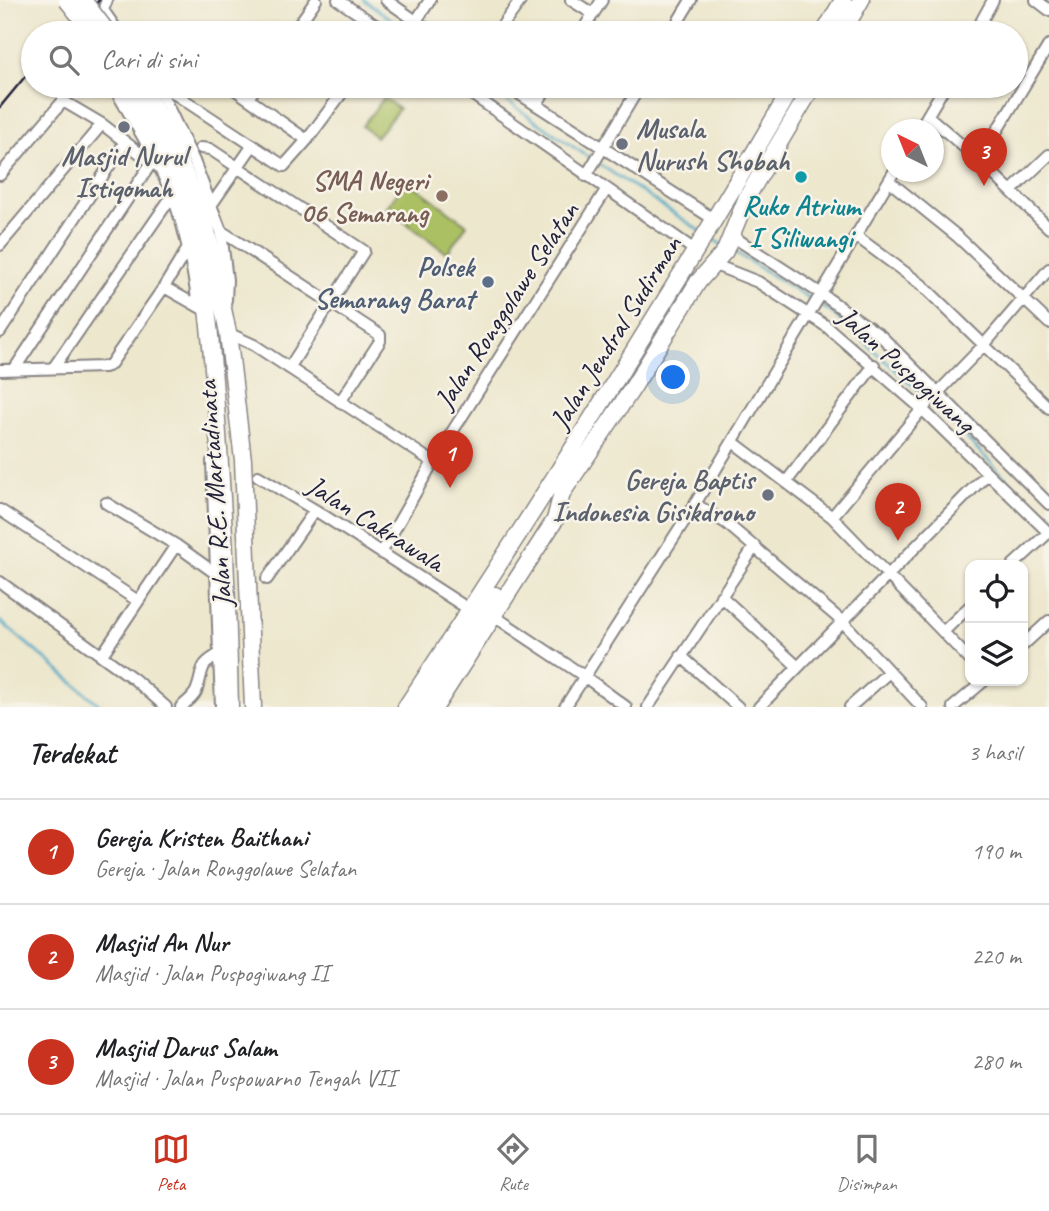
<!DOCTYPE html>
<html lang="id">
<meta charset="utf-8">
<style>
body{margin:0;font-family:Caveat,sans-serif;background:#f6f6f6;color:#202124}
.controls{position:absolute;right:21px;bottom:21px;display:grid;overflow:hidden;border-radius:14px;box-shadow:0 2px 5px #0004}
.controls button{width:63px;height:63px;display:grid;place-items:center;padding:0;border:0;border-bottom:2px solid #e0e0e0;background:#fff;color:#202124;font:35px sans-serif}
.compass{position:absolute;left:881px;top:119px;width:63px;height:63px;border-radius:50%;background:#fff;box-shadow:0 2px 5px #0004;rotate:317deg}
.you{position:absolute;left:674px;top:378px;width:24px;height:24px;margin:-18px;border:5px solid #fff;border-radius:50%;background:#1a73e8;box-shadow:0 0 0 10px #1a73e833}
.badge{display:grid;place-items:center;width:46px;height:46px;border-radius:50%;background:#c8321e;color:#fff;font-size:23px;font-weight:700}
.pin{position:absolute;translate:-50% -58px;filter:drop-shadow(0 2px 4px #0008)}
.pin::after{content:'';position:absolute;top:37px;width:24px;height:21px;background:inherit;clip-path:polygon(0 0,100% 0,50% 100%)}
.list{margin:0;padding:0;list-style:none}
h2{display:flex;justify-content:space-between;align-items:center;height:91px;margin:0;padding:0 28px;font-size:30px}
h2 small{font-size:23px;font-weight:400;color:#757577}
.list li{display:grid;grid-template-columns:46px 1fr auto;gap:21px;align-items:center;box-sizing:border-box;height:105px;padding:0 28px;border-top:2px solid #e0e0e0}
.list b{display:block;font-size:26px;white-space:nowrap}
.list p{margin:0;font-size:23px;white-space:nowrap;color:#757577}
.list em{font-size:23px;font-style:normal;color:#757577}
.icon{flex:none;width:38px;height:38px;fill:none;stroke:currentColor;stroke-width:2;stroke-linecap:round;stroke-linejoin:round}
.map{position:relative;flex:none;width:1049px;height:707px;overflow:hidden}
.search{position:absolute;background:#fff;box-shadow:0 2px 5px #0004;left:21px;right:21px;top:21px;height:77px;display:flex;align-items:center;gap:18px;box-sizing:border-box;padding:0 24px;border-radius:38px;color:#757577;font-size:26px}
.sheet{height:406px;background:#fff}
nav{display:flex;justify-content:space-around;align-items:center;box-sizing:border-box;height:98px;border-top:2px solid #e0e0e0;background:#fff;font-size:19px;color:#757577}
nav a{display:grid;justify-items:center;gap:4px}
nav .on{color:#c8321e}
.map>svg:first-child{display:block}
.green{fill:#abc064;stroke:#667150;stroke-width:2}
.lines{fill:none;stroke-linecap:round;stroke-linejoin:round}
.stream{stroke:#47a6c6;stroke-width:2.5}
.minor-casing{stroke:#888484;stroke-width:14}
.highway-casing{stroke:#888484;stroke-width:19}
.minor{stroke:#fff;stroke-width:10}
.highway{stroke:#fff;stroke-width:16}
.rail{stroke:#22223b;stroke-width:2.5}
.highway-bridge-casing{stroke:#888484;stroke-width:19;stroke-linecap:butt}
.highway-bridge{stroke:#fff;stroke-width:16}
.worship-dot{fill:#6b7280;stroke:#f7f3e8;stroke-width:2.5}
.culture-dot{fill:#0f9aa8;stroke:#f7f3e8;stroke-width:2.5}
.education-dot{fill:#8d6e63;stroke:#f7f3e8;stroke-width:2.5}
.service-dot{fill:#5c6f8a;stroke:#f7f3e8;stroke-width:2.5}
.labels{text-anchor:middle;stroke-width:5;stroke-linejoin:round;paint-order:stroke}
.worship-label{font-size:28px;font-weight:bold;fill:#5b616d;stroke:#f7f3e8;text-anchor:start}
.education-label{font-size:28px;font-weight:bold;fill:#785e54;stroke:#f7f3e8;text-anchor:end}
.culture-label{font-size:28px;font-weight:bold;fill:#0d838f;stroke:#f7f3e8}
.service-label{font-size:28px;font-weight:bold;fill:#4e5e75;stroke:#f7f3e8;text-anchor:end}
.street-label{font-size:28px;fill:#22223b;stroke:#f7f3e8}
</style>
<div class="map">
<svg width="1049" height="707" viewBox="0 0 1049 707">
<rect width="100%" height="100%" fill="#f7f3e8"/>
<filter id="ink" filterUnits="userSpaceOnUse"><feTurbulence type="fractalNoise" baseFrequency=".0143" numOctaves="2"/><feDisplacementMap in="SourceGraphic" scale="14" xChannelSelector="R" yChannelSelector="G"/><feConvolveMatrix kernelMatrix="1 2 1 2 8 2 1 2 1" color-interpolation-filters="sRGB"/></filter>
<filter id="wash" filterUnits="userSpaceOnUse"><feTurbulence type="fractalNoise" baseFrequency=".00686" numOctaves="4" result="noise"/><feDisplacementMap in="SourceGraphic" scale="28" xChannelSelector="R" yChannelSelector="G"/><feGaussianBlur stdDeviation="1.57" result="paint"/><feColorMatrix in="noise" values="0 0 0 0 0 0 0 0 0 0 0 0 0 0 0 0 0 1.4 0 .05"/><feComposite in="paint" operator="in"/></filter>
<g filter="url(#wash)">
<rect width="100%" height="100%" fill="#ede7cd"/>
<path class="green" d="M384 98 399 109 376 137 362 126Z
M407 180 467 225 447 253 386 208Z"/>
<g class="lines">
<path class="stream" d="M364 0 411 33
M485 86 591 159
M596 162 702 232
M710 237 722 245
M731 250 812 300
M817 304 830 311 929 400
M933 404 1049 522
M0 621 102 707"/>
</g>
</g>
<g filter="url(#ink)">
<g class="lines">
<defs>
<path id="minor" d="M107 0 103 10 119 33
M338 0 387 33
M386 0 433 33
M571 0 593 14
M1036 0 1049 10
M416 21 430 0
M142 33 147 30 154 33
M221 33H223
M293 33 316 0
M497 33 521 0
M581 33 602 0
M671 33 691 0
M975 33 993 0
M113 86C134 122 156 157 172 195 186 230 193 269 198 306
M158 86 194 161 221 231 227 280 226 300
M163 86 284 166 307 140 347 86
M230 86 307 140
M460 86 696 251
M507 86 715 220
M248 98 257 86
M536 105 548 86
M928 116 979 160 1049 228
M919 130 945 86
M201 148 210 149 364 251 289 368
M979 160 1049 45
M0 175 63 101 102 124 155 165
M586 176 640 86
M889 181 957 236 1049 323
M1011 191 1049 155
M212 204 253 145
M221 231 380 335V341L340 402
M732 236 820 293 881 336 1049 504
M856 236 922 285 1049 408
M0 245 102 124
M715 265 758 282 826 326 922 409 1049 533
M164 287 201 308
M0 332 125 142
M228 333 254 345 433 462
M54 367 172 196
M15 368 152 162
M0 370 104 367 110 365 164 287 188 248
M733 442 832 517 970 660
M212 461 221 707
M258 476 315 510 470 610
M787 481 874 365
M106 503 176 545 215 573
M695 504 726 523 843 622 922 707
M0 510 138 601
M832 517 923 408 983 346 1049 269
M381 553 433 462 606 190
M1013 565 1048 533
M267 579 315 510
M0 582 134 679 166 707
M721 596 798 667
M494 616 584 676 626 707
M944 631 970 606
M1023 645 1049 621
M102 655 176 545
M681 656 738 707
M181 707C187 702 195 696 197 689 204 670 198 666 218 655
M565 707 692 509 894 172
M648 707 755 546
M759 707 987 474
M850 707 889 672
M953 707 984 681"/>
<path id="highway" d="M824 33 843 0
M842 33 861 0
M127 86C151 127 176 174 189 221 208 286 212 353 217 420 224 516 228 611 230 707
M143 86 171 141 205 221 228 333 243 460 253 707
M406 707C540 503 671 297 793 86
M421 707 495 595
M435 707 555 520 562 493 632 389 698 282 725 251 747 197 813 86"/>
</defs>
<use href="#minor" class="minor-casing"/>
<use href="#highway" class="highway-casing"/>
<use href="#minor" class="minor"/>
<use href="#highway" class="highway"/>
<path class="rail" d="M71 33 99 0
M0 107 33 67"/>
<defs>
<path id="highway-bridge" d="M67 0 93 33
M83 0 108 33"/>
</defs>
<use href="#highway-bridge" class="highway-bridge-casing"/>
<use href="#highway-bridge" class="highway-bridge"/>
</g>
</g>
<g class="worship-dot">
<circle cx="124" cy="127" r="7"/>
<circle cx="622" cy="144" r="7"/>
<circle cx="768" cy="495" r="7"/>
</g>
<circle class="culture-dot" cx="801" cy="177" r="7"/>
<circle class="education-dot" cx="442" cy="196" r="7"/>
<circle class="service-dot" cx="488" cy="282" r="7"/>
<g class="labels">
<g class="worship-label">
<text x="636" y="138">Musala<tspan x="636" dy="32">Nurush Shobah</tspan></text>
<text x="124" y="165" text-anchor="middle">Masjid Nurul<tspan x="124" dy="32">Istiqomah</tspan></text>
<text x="754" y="489" text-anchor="end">Gereja Baptis<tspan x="754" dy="32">Indonesia Gisikdrono</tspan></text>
</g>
<g class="education-label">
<text x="428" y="190">SMA Negeri<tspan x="428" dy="32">06 Semarang</tspan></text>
</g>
<g class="culture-label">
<text x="801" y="215">Ruko Atrium<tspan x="801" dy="32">I Siliwangi</tspan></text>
</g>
<g class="service-label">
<text x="474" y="276">Polsek<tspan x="474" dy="32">Semarang Barat</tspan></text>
</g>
<g class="street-label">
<text transform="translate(506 305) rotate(-57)" y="10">Jalan Ronggolawe Selatan</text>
<text transform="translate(615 332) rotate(-58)" y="10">Jalan Jendral Sudirman</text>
<text transform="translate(907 369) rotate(42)" y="10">Jalan Puspogiwang</text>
<text transform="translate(214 494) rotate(-94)" y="10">Jalan R.E. Martadinata</text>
<text transform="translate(376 523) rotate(32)" y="10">Jalan Cakrawala</text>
</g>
</g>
</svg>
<div class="controls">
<button><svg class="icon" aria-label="locate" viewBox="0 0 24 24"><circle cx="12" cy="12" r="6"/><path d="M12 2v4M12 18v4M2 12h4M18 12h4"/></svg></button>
<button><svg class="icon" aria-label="layers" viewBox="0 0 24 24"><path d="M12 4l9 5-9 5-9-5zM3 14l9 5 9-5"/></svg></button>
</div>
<svg class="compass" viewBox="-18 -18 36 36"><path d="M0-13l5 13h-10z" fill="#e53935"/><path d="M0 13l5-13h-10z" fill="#757577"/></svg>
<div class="you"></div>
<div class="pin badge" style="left:450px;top:488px">1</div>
<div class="pin badge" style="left:898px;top:541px">2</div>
<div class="pin badge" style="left:984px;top:186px">3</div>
<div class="search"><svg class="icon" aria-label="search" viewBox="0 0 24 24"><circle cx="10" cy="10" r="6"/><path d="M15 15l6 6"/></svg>Cari di sini</div>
</div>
<section class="sheet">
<h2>Terdekat<small>3 hasil</small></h2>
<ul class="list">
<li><span class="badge">1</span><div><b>Gereja Kristen Baithani</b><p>Gereja · Jalan Ronggolawe Selatan</p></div><em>190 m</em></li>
<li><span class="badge">2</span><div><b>Masjid An Nur</b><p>Masjid · Jalan Puspogiwang II</p></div><em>220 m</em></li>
<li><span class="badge">3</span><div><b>Masjid Darus Salam</b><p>Masjid · Jalan Puspowarno Tengah VII</p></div><em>280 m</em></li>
</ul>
</section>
<nav>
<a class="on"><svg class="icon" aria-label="map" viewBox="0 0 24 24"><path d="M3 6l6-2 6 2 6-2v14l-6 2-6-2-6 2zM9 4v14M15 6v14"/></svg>Peta</a>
<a><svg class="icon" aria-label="directions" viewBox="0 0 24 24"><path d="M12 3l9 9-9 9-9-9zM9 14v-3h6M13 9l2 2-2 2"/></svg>Rute</a>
<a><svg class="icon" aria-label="saved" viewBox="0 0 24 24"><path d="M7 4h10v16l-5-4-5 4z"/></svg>Disimpan</a>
</nav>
